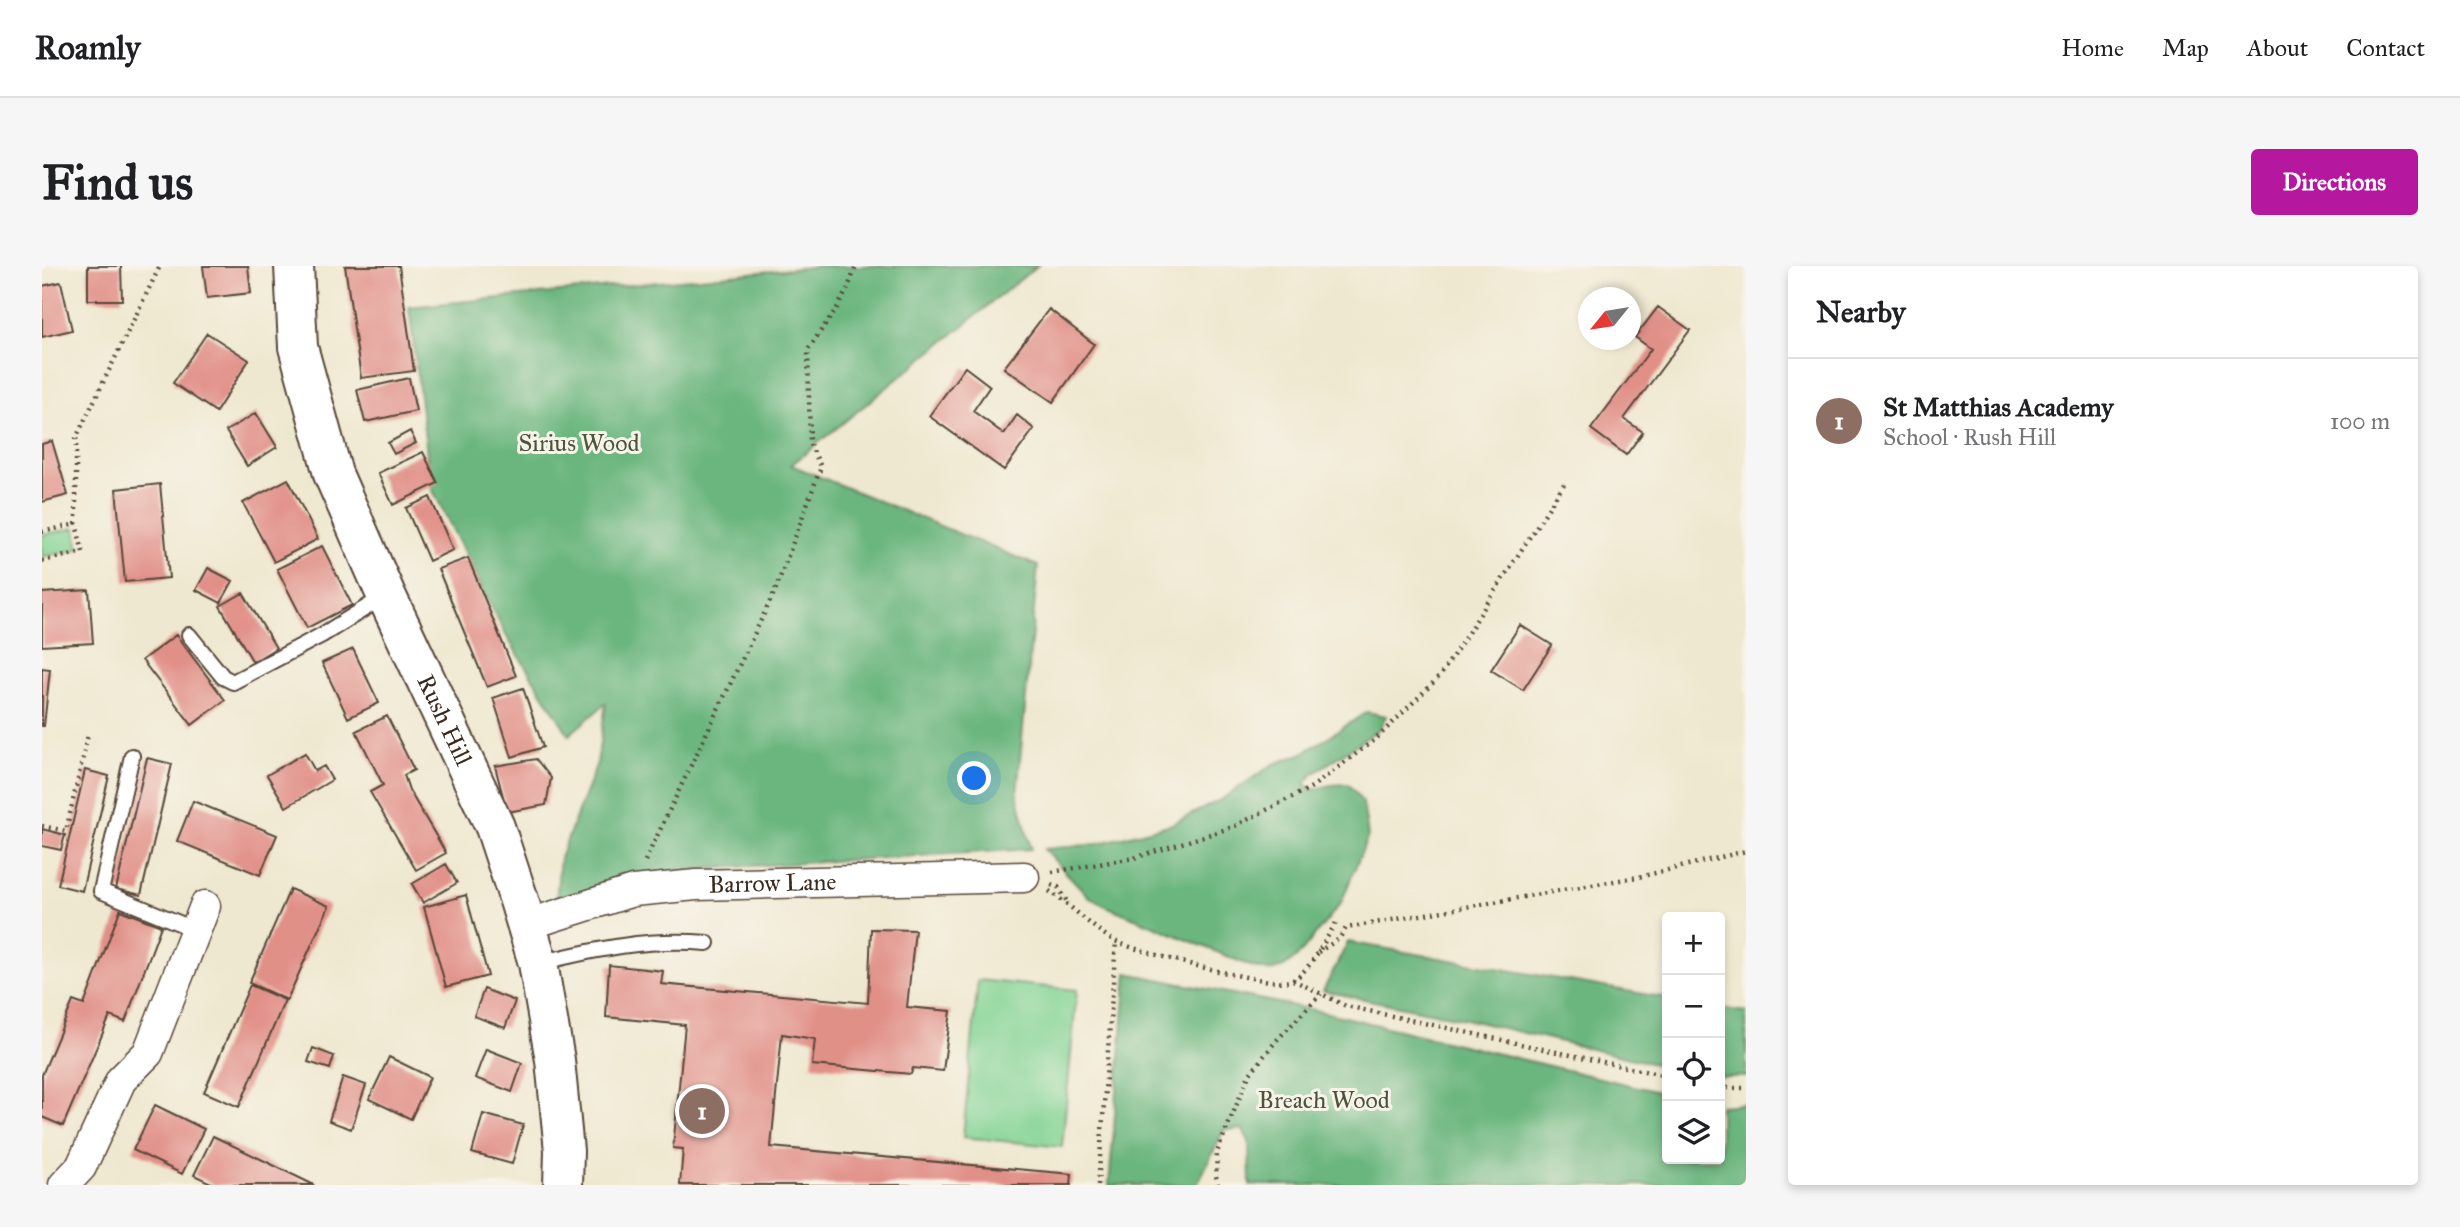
<!DOCTYPE html>
<meta charset="utf-8">
<style>
body{margin:0;font-family:"IM FELL Great Primer",serif;background:#f6f6f6;color:#202124}
.controls{position:absolute;right:21px;bottom:21px;display:grid;overflow:hidden;border-radius:7px;box-shadow:0 4px 10px #0003}
.controls button{width:63px;height:63px;display:grid;place-items:center;padding:0;border:0;border-bottom:2px solid #e0e0e0;background:#fff;color:#202124;font:35px sans-serif}
.compass{position:absolute;left:1536px;top:21px;width:63px;height:63px;border-radius:50%;background:#fff;box-shadow:0 4px 10px #0003;rotate:240deg}
.you{position:absolute;left:933px;top:513px;width:24px;height:24px;margin:-18px;border:5px solid #fff;border-radius:50%;background:#1a73e8;box-shadow:0 0 0 10px #1a73e833}
.badge{display:grid;place-items:center;width:46px;height:46px;border-radius:50%;background:#b5179e;color:#fff;font-size:23px;font-weight:700}
.pin{position:absolute;translate:-50% -50%;border:4px solid #fff;box-shadow:0 2px 7px #0006}
.list{margin:0;padding:0;list-style:none}
h2{display:flex;justify-content:space-between;align-items:center;height:91px;margin:0;padding:0 28px;font-size:30px}
h2 small{font-size:23px;font-weight:400;color:#757577}
.list li{display:grid;grid-template-columns:46px 1fr auto;gap:21px;align-items:center;box-sizing:border-box;height:126px;padding:0 28px;border-top:2px solid #e0e0e0}
.list b{display:block;font-size:26px;white-space:nowrap}
.list p{margin:0;font-size:23px;white-space:nowrap;color:#757577}
.list em{font-size:23px;font-style:normal;color:#757577}
.icon{flex:none;width:38px;height:38px;fill:none;stroke:currentColor;stroke-width:2;stroke-linecap:round;stroke-linejoin:round}
.map{position:relative;flex:none;width:1704px;height:919px;overflow:hidden;border-radius:7px}
header{display:flex;align-items:center;gap:42px;box-sizing:border-box;height:98px;padding:0 35px;background:#fff;border-bottom:2px solid #e0e0e0}
header strong{font-size:33px}
nav{display:flex;gap:38px;margin-inline-start:auto;font-size:24px}
.intro{display:flex;align-items:center;justify-content:space-between;box-sizing:border-box;height:168px;padding:0 42px}
h1{margin:0;font-size:49px}
.button{padding:18px 32px;border-radius:7px;background:#b5179e;color:#fff;font-size:24px;font-weight:700}
main{display:flex;gap:42px;padding:0 42px}
aside{flex:1;background:#fff;border-radius:7px;box-shadow:0 4px 10px #0003}
.map>svg:first-child{display:block}
.green{fill:#83d494;stroke:#5f7f59;stroke-width:2}
.forest{fill:#6ab67e;stroke:#52704e;stroke-width:2}
.building{fill:#e19088}
.lines{fill:none;stroke-linecap:round;stroke-linejoin:round}
.lane-casing{stroke:#564639;stroke-width:18}
.street-casing{stroke:#564639;stroke-width:33}
.secondary-casing{stroke:#564639;stroke-width:42}
.path{stroke:#564639;stroke-width:4.5;stroke-dasharray:2 5;stroke-linecap:butt}
.lane{stroke:#fff;stroke-width:14}
.street{stroke:#fff;stroke-width:30}
.secondary{stroke:#fff;stroke-width:38}
.labels{text-anchor:middle;stroke-width:6;stroke-linejoin:round;paint-order:stroke}
.park-label{font-size:24px;fill:#4d543c;stroke:#f7f3e8}
.street-label{font-size:24px;fill:#3b2a1e;stroke:#f7f3e8}
</style>
<header>
<strong>Roamly</strong>
<nav><a>Home</a><a>Map</a><a>About</a><a>Contact</a></nav>
</header>
<div class="intro"><h1>Find us</h1><a class="button">Directions</a></div>
<main>
<div class="map">
<svg width="1704" height="919" viewBox="0 0 1704 919">
<rect width="100%" height="100%" fill="#f7f3e8"/>
<filter id="ink" filterUnits="userSpaceOnUse"><feTurbulence type="fractalNoise" baseFrequency=".0143" numOctaves="2"/><feDisplacementMap in="SourceGraphic" scale="14" xChannelSelector="R" yChannelSelector="G"/><feConvolveMatrix kernelMatrix="1 2 1 2 8 2 1 2 1" color-interpolation-filters="sRGB"/></filter>
<filter id="wash" filterUnits="userSpaceOnUse"><feTurbulence type="fractalNoise" baseFrequency=".00686" numOctaves="4" result="noise"/><feDisplacementMap in="SourceGraphic" scale="28" xChannelSelector="R" yChannelSelector="G"/><feGaussianBlur stdDeviation="1.57" result="paint"/><feColorMatrix in="noise" values="0 0 0 0 0 0 0 0 0 0 0 0 0 0 0 0 0 1.4 0 .05"/><feComposite in="paint" operator="in"/></filter>
<g filter="url(#wash)">
<rect width="100%" height="100%" fill="#efe8d0"/>
<path class="green" d="M33 262 37 283 0 291V269Z
M936 714 1035 724 1020 881 921 871Z"/>
<path class="forest" d="M779 0H995L749 199 996 300 975 527 989 583 658 603 595 611 514 635 518 592 555 497 564 437 527 469 465 371 389 221 367 41Z
M1325 446 1344 450 1337 463 1271 508 1263 517 1270 524 1289 519 1306 518 1321 537 1326 570 1299 637 1257 689 1242 701 1227 705 1211 701 1064 640 1046 630 1002 583 1055 578 1130 558 1180 533 1230 499 1261 487Z
M1306 676 1625 732V801L1423 753 1281 725Z
M1085 707 1277 745 1625 828V893H1678V840L1704 838V919H1208L1207 875 1200 863 1182 864 1155 919H1067Z
M1678 742 1704 746V811H1678Z"/>
<g id="blocks">
<path class="building" d="M46 0H79L80 34H46Z
M161 0H206L209 27 165 32Z
M303 0H357L372 105 319 112Z
M19 16 30 64 0 71V20Z
M1616 41 1648 64 1582 153 1601 166 1584 189 1549 163 1609 83 1593 71Z
M1007 43 1052 78 1011 136 962 102Z
M165 67 207 94 174 146 131 117Z
M923 101 948 120 931 145 962 168 975 149 992 163 962 204 887 150Z
M367 112 374 145 323 156 315 124Z
M214 147 235 181 205 200 184 165Z
M368 165 374 177 352 188 346 177Z
M10 175 26 229 0 236V178Z
M381 186 396 217 351 239 336 207Z
M246 213 276 273 232 296 201 237Z
M118 218 127 312 83 316 74 223Z
M388 231 411 284 387 295 364 242Z
M280 280 310 339 265 362 235 303Z
M426 292 474 410 445 421 396 303Z
M166 302 191 315 179 337 154 324Z
M47 324 51 377 0 380V327Z
M201 327 234 382 211 396 178 340Z
M1478 359 1510 379 1481 424 1449 404Z
M134 369 183 434 150 459 100 394Z
M311 383 337 437 306 452 280 397Z
M0 402 8 403 2 460H0Z
M481 422 501 481 470 491 451 432Z
M345 450 372 504 362 509 367 524 404 587 374 604 328 526 341 519 314 465Z
M263 487 273 505 282 500 290 514 244 541 225 509Z
M105 492 130 498 99 629 74 623Z
M494 493 509 512 504 539 465 546 453 500Z
M43 504 67 510 40 625 16 619Z
M151 535 235 569 218 609 135 575Z
M0 563 23 569 19 584 0 580Z
M404 598 415 617 381 637 370 618Z
M248 623 287 640 245 734 207 717Z
M424 629 446 710 404 721 382 641Z
M78 644 119 660 83 756 68 750 21 860 0 851V809L31 735 42 739Z
M829 663 873 664 865 741 909 745 901 805 871 802 869 808 770 799 773 773 740 768 729 881 1030 908 1029 919H638L641 883 631 882 643 759 564 751 567 699 621 705 619 718 826 737Z
M208 719 243 734 197 841 162 826Z
M442 723 473 735 463 762 432 750Z
M271 782 292 790 288 803 266 796Z
M444 783 480 797 470 826 433 812Z
M347 791 388 811 369 853 327 833Z
M301 811 324 819 309 863 287 855Z
M113 839 162 863 140 908 91 884Z
M441 848 481 859 470 898 430 887Z
M171 870 231 899 272 919H173L152 909Z"/>
</g>
</g>
<g filter="url(#ink)">
<use href="#blocks" fill-opacity="0" stroke="#564639" stroke-width="2"/>
<g class="lines">
<defs>
<path id="lane" d="M147 369 181 411 191 416 280 369 343 330
M90 490 59 625 154 664
M497 697C555 683 605 672 665 677"/>
<g id="street">
<path id="s1" d="M484 659 591 625 654 619 982 611"/>
<path d="M22 919 39 901 79 814 106 787 163 640"/>
</g>
<g id="secondary">
<path id="s2" d="M252 0 256 81 291 208 344 329 453 561 476 631 496 697 513 794 522 885 521 919"/>
</g>
</defs>
<use href="#lane" class="lane-casing"/>
<use href="#street" class="street-casing"/>
<use href="#secondary" class="secondary-casing"/>
<path class="path" d="M0 266 34 258V172L118 0
M0 295 41 286 34 258
M0 560 24 565 46 469
M603 595 733 325 779 201 768 178 766 83 795 42 806 22 814 0
M1010 606 1092 592 1191 561 1270 521 1335 472 1398 410 1522 218
M1009 619 1016 621 1026 637
M1007 625C1028 638 1054 666 1075 676 1098 686 1234 724 1251 714 1270 703 1284 671 1296 654
M1276 686 1297 673 1304 662 1601 610 1704 585
M1251 714 1304 740 1625 810
M1678 822H1704
M1056 919 1074 676
M1176 919 1174 910 1175 886 1207 809 1234 775 1279 728"/>
<use href="#lane" class="lane"/>
<use href="#street" class="street"/>
<use href="#secondary" class="secondary"/>
</g>
</g>
<g class="labels">
<g class="park-label">
<text x="537" y="185">Sirius Wood</text>
<text x="1282" y="842">Breach Wood</text>
</g>
<g class="street-label">
<text dy="8" stroke="none"><textPath href="#s2" startOffset="483">Rush Hill</textPath></text>
<text dy="8" stroke="none"><textPath href="#s1" startOffset="252">Barrow Lane</textPath></text>
</g>
</g>
</svg>
<div class="controls">
<button>+</button>
<button>−</button>
<button><svg class="icon" aria-label="locate" viewBox="0 0 24 24"><circle cx="12" cy="12" r="6"/><path d="M12 2v4M12 18v4M2 12h4M18 12h4"/></svg></button>
<button><svg class="icon" aria-label="layers" viewBox="0 0 24 24"><path d="M12 4l9 5-9 5-9-5zM3 14l9 5 9-5"/></svg></button>
</div>
<svg class="compass" viewBox="-18 -18 36 36"><path d="M0-13l5 13h-10z" fill="#e53935"/><path d="M0 13l5-13h-10z" fill="#757577"/></svg>
<div class="you"></div>
<div class="pin badge" style="left:660px;top:845px;background:#8d6e63">1</div>
</div>
<aside>
<h2>Nearby<small></small></h2>
<ul class="list">
<li><span class="badge" style="background:#8d6e63">1</span><div><b>St Matthias Academy</b><p>School · Rush Hill</p></div><em>100 m</em></li>
</ul>
</aside>
</main>
